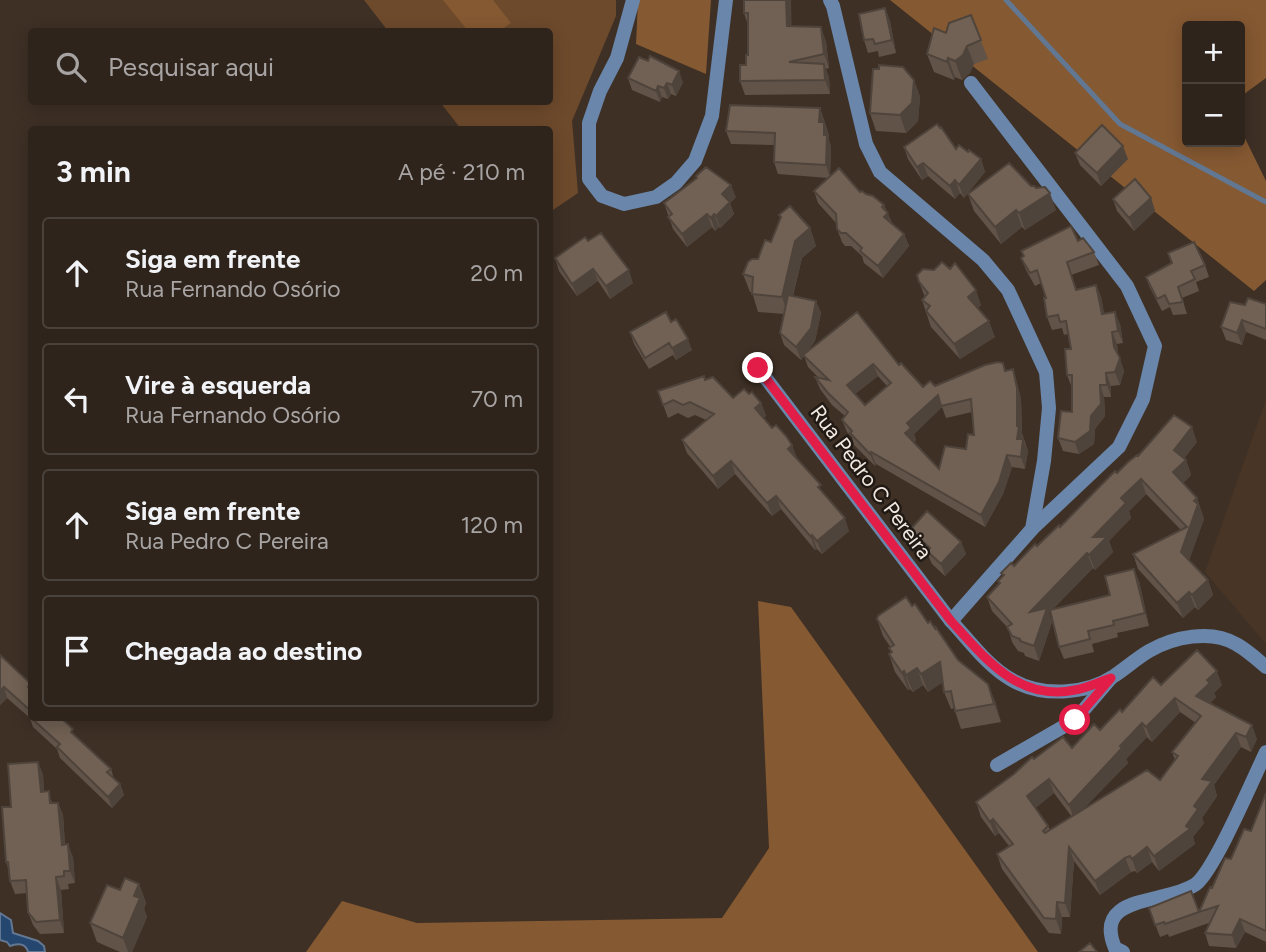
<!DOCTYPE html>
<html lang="pt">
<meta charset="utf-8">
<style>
body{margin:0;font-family:Figtree,sans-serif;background:#362c25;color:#f1f3f6}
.controls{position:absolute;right:21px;top:21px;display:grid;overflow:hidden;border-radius:7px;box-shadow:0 4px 18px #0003}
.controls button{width:63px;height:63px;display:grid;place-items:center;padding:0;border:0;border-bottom:2px solid #49413b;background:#2e241c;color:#f1f3f6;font:35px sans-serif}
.stop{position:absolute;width:21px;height:21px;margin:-16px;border:5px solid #e11d48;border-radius:50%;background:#fff}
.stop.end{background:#e11d48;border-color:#fff;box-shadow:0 2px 7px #0008}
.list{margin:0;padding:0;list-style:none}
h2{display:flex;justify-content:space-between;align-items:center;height:91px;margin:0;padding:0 28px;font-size:30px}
h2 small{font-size:23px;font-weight:400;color:#a7a4a3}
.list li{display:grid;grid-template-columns:46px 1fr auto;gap:21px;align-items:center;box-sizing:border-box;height:112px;margin:0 14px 14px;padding:0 14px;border:2px solid #49413b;border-radius:7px}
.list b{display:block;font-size:26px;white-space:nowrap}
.list p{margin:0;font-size:23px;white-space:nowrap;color:#a7a4a3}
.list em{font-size:23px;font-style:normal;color:#a7a4a3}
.icon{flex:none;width:38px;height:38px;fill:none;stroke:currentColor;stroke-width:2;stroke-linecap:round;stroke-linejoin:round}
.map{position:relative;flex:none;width:1266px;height:952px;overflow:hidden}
.search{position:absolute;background:#2e241c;box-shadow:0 4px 18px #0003;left:28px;top:28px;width:525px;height:77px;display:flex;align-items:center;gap:18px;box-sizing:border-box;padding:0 24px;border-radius:7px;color:#a7a4a3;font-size:26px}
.panel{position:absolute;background:#2e241c;box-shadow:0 4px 18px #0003;left:28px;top:126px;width:525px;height:595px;border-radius:7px}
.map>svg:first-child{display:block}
.built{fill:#493525}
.green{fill:#6e4a2c}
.forest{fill:#855932}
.water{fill:#25466f;stroke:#627791;stroke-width:2}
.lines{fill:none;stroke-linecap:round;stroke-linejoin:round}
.stream{stroke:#627791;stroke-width:5}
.minor{stroke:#6a86aa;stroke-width:14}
.tertiary{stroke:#6a86aa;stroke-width:14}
.wall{fill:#615348;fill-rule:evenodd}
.shaded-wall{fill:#4f443b}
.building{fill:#716154;stroke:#4f443b;stroke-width:2;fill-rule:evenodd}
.route{stroke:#e11d48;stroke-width:9}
.labels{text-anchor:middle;stroke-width:5;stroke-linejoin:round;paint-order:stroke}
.street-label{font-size:21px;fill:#f2e9e1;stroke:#201914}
</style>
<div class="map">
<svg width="1266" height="952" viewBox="0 0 1266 952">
<rect width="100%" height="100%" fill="#3e3025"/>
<path class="built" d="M1266 400V644L1205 572Z"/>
<path class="green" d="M364 0H616V16L572 121 578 193 550 212V130L461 129 440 102H550V32L388 31Z"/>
<path class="forest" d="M443 0H493L511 23 499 31H468Z
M638 0H711L706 74 636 44Z
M890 0H1266V78L1240 97V26H1187V142H1240V128L1266 181V280L1254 291Z
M758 601 791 607 1038 952H306L342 901 417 923 722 918 769 848Z"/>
<path class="water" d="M0 913 11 920 13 933 38 941 44 946 45 952H28C26 943 17 943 10 946L7 942 0 940Z"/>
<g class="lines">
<path class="stream" d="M1006 0 1120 124 1266 202"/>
<path class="minor" d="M971 83 1127 286 1155 346 1143 399 1119 447 1032 529
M758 368 951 621
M997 765 1075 720 1111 678"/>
<path class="tertiary" d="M633 0 617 58 600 91 589 123V179L602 196 624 204 656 197 676 183 695 161 712 116 726 0
M830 0 833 6 866 144 880 172 983 260 1008 290 1046 372 1049 408 1044 461 1032 529 951 621C969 640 988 667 1012 680 1042 697 1085 695 1114 676 1126 668 1137 658 1149 651 1173 637 1211 629 1236 644 1247 650 1257 659 1266 667
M1123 952 1115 948C1092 893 1166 905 1196 884 1215 869 1253 779 1266 752"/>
</g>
<path class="wall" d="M744 0 792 26 826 41 829 68 826 69 829 78 830 94 745 95 740 81 746 65 748 55V25L744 13Z
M885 8 890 21 896 53 879 57 878 51 868 53 864 40Z
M971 15 988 59 974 64 970 73 962 80 955 77 954 80 934 72 927 54 946 33Z
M879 69 914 80 920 97 918 121 906 133 876 131 870 113Z
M628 78 683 82 676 96 671 94 668 99 662 97 660 102 632 90Z
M820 108 829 135V140L831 147 830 176 884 205 892 223 904 234 909 246 883 278 864 263 862 256 851 246H845L842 242 837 229 836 223 818 203 814 191 828 178 778 174 774 162V145L731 144 726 131Z
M904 147 956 149 968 152 981 159 985 172 964 198 960 193 955 199 928 176 922 180 908 159Z
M1075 153 1128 159 1101 186 1080 165Z
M696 176 736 197 730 203 734 214 720 228 719 227 715 231 712 227 687 247 673 229 664 203 697 178Z
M1031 186 1056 210 1025 230 1022 227 1001 244 974 211 968 194Z
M1151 198 1155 211 1134 231 1117 211 1113 199Z
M779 215 810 228 816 246 802 258 793 296 816 301 821 313 815 341 807 352 899 365 923 387 935 386 1013 369 1021 399 1022 433 1028 451 1025 469 1012 467 1003 494 985 527 876 464 875 466 854 445 852 437 847 432 842 420 845 416 832 405 820 389 815 377 819 378 808 367 804 356 801 360 784 345 780 333 784 314 758 312 752 292H750L743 274 758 259 771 242 780 218ZM878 376 887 386 865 405 855 394ZM942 407 946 418 972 412 974 435 966 449 939 469 914 442 916 440 914 434Z
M588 241 633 283 610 299 598 281 577 296 559 271 555 258Z
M1078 241 1094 252 1099 265 1071 275 1077 290 1096 285 1101 297 1104 314 1120 324 1123 343 1117 344 1118 355 1124 371 1120 385 1111 386V397H1104L1105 416 1095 429 1094 444 1079 454 1063 451 1058 438 1072 412V388L1067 375 1071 349 1068 334 1064 335 1062 328 1052 330 1047 317 1046 298 1041 283 1035 286 1026 270 1021 258 1023 257 1021 251Z
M1168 253 1205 265 1209 277 1196 282 1199 291 1182 298 1187 314 1173 315 1170 307 1162 311 1150 288 1146 277 1171 263Z
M919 282 981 305 978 308 995 337 960 359 931 327 922 300 925 297Z
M1266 304V340L1246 332 1242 345 1226 340 1221 327 1245 305Z
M671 322 692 350 676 360 673 355 649 369 634 344 630 332Z
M705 380 733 398 749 394 761 403 766 416 763 418 772 428 792 445 796 458 824 494 849 531 822 554 817 549 815 550 781 509 772 516 735 474 718 489 687 453 682 440 706 420 695 415 688 418 678 413 668 418 658 391Z
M1197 442 1184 458 1186 460 1191 475 1183 483 1197 498 1204 519 1189 560 1208 580 1213 595 1198 610 1195 607 1183 618 1138 569 1133 554 1181 530 1146 494 1129 511 1131 518 1109 541 1113 552 1095 570 1093 568 1053 609 1110 595 1139 581 1149 626 1117 633 1118 637 1092 644 1094 652 1064 659 1059 647 1050 611 1049 613 1052 622 1039 661 1025 656 1024 653 1018 651 1012 642 1008 628 992 611 987 597 999 584 998 581 1003 576 1001 573 1014 566 1060 527 1117 473 1138 456Z
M910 530 961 542 966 554 945 576 932 564 928 555 915 543Z
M912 606 995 701 1001 722 961 729 954 708 951 709 944 692 943 682 928 692 923 685 913 692 910 689 908 690 895 672 889 654 891 653 889 648H891L883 636 877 619Z
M0 655 31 684 32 718 76 737 111 769 114 779 120 784 124 795 112 808 60 758 57 749 33 727 30 718 7 698 0 705Z
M1161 685H1222L1214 693 1216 697 1210 703 1257 739 1251 752 1241 747 1214 785 1217 796 1202 818 1204 823 1193 837 1195 844 1159 871 1152 862 1137 873 1135 871 1131 872 1100 895 1074 861 1070 917H1062L1061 934 1049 933 1002 869 997 854 1009 846 999 833 995 836 981 817 976 802 1034 759 1072 748 1100 730 1122 712ZM1180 712 1196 723 1172 752 1175 760 1160 780 1082 810 1128 763 1126 759 1147 737 1152 742ZM1054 793 1072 817 1050 830 1048 826 1035 808Z
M38 762 43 775 44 792 53 803H58L63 815 65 845 73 857 75 883 68 884 69 889 61 890 64 933 40 934 33 925 28 912 27 893 15 894 10 881 9 871 6 862 11 807Z
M1266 793V942L1245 932 1236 948 1209 946 1205 933 1209 923 1203 925 1202 921 1203 925 1169 937 1168 934 1160 937 1149 908 1199 912 1231 859 1251 831Z
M139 884 146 903 144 909 147 917 132 952H120L97 942 90 923 120 890Z"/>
<path class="shaded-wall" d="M786 0H791L792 40 787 26Z
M885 8 890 21 896 53 892 40Z
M821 27 826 41 829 68 824 54Z
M967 46 974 64 970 73 962 80 955 61Z
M948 58 955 77 954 80 947 62Z
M824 64 829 78 830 94 825 80Z
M679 71 683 82 676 96 672 85Z
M914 80 920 97 918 121 906 133 900 115Z
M667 83 671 94 668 99 664 88Z
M658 86 662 97 660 102 656 91Z
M820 108 824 121V132V122L829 135V140L831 147 830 178 826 165 819 122Z
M1123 146 1128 159 1101 186 1097 173Z
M981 159 985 172 964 198 959 185Z
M923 163 928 176 922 180 917 167Z
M955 180 960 193 955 199 950 186Z
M731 185 736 197 730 203 734 214 720 228 716 216 722 194Z
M1050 193 1056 210 1025 230 1019 213Z
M1151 198 1155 211 1134 231 1129 218Z
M884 205 892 225 889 230 882 207Z
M1016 210 1022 227 1001 244 995 227Z
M707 214 712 227 687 247 682 234Z
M714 214 719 227 715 231 711 218Z
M810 228 816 246 802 258 788 314 782 297 795 241Z
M904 234 909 246 883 278 878 266Z
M593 269 598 281 577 296 572 284Z
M629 270 633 283 610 299 606 286Z
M1096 285 1101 297 1107 327 1102 314Z
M976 290 981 305 973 312 968 297Z
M816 301 821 313 815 341 801 360 796 347Z
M1115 312 1120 324 1123 343 1118 331Z
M1242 320 1246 332 1242 345 1237 333Z
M989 321 995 337 960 359 954 344Z
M1112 332 1117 344 1119 359 1114 347Z
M688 339 692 350 676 360 672 348Z
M1120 358 1124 371 1120 385 1115 372Z
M873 364 878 376 851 397 847 385Z
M1013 369 1021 399 1022 433 1023 438 1022 451 1017 439V426Z
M1106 373 1111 386V397L1107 385Z
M1100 385 1104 397 1105 416 1095 429 1094 444 1079 454 1075 442 1091 416Z
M938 395 942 407 914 434 916 440 910 445 905 433 907 423Z
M761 403 766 416 760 421 755 408Z
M1192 427 1197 442 1180 464 1174 450Z
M1023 439 1028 451 1025 469 1021 457Z
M792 445 797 458 792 462 788 449Z
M871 452 876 464 875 466 870 454Z
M1007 455 1012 467 1003 494 985 527 981 515Z
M1186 460 1191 475 1179 487 1173 472Z
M731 461 735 474 718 489 713 476Z
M1141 479 1146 494 1129 511 1131 518 1109 541 1113 552 1095 570 1089 555 1093 537 1121 498Z
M776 496 781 509 772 516 767 503Z
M1197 498 1204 519 1187 566 1181 552 1194 501Z
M845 518 849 531 822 554 817 541Z
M812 535 817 549 815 550 811 537Z
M961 542 966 554 945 576 941 564Z
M1087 553 1093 568 1049 613 1052 622 1039 661 1034 646 1030 612Z
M1134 569 1139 581 1149 626 1145 613Z
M1208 580 1213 595 1198 610 1192 595Z
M1189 592 1195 607 1183 618 1177 603Z
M940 662 947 679 928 692 921 674Z
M917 668 923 685 913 692 906 675Z
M904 671 910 689 908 690 902 673Z
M1217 671 1222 685 1214 693 1216 697 1202 711 1196 696 1207 680Z
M988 684 995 701 1001 722 994 704Z
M4 687 7 698 0 705V691Z
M1175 698 1180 712 1152 742 1146 727Z
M1142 723 1147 737 1126 759 1128 763 1074 819 1069 805Z
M1252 725 1257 739 1251 752 1246 737Z
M1236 733 1241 747 1214 785 1217 796 1202 818 1204 823 1193 837 1195 844 1159 871 1154 856 1186 826 1194 806 1202 779Z
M38 762 43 775 45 805 41 792Z
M1049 779 1054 793 1032 811 1027 796Z
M120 784 124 795 112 808 108 797Z
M58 803 63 815 66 858 62 845Z
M993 819 999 833 995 836 990 822Z
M68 844 73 857 75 883 70 871Z
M1069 847 1074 861 1070 917 1065 903Z
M1147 847 1152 862 1137 873 1132 859Z
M1125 858 1131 872 1100 895 1095 881Z
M56 877 61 890 64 933 60 920Z
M139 884 146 903 144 909 147 917 132 952H128L123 938 134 896Z
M1057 902 1062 917 1061 934 1056 919Z
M1240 919 1245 932 1236 948 1232 935Z"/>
<path class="building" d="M744 0H786L787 26 821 27 824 54 789 62 824 64 825 80 740 81V65H746V55H748V13H744Z
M885 8 892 40 875 44 873 39 864 40 859 14Z
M971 15 981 40 967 46 963 55 955 61 948 58 947 62 927 54 934 28 946 33 949 23Z
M650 56 679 71 672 85 667 83 664 88 658 86 656 91 628 78 639 57 648 61Z
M879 65 903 67 914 80 912 103 900 115 870 113 873 69H879Z
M730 105 820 108 819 122H824V135H827L826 165 774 162 775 133 726 131Z
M937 124 940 128 941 127 956 149 959 145 968 152 969 150 981 159 959 185 955 180 950 186 923 163 917 167 904 147Z
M1102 125 1123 146 1097 173 1075 153Z
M1009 163 1031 186H1034L1036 188 1045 187 1050 193 1019 213 1016 210 995 227 968 194Z
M706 167 731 185 722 194 730 202 716 216 714 214 711 218 707 214 682 234 668 217 672 214 664 203 697 178 696 176Z
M839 168 860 192 862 191 866 194 873 196 884 205 882 207 888 213 884 217 904 234 878 266 860 251 862 248 846 233H841L837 229 836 214 814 191Z
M1135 179 1151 198 1129 218 1113 199Z
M790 206 810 228 795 241 782 297 752 294 753 277 743 274 748 262 752 259H758L765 240 771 242 781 217 779 215Z
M1071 226 1078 241 1083 238 1094 252 1067 262 1076 290 1096 285 1102 314 1115 312 1118 331 1112 332 1114 347 1120 358 1115 372 1106 373 1107 385H1100L1101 404 1091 416 1090 431 1075 442 1058 438 1061 411 1072 412V375H1067L1065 349H1071L1066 321 1060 322 1058 315 1047 317 1044 298H1046L1037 270 1030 273 1021 258 1024 256 1021 251Z
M601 233 629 270 606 286 593 269 572 284 555 258 585 237 588 241Z
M1194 242 1205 265 1191 271 1195 279 1178 287 1183 302 1169 304 1165 295 1157 299 1146 277 1172 263 1168 253Z
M942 262 950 269 955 263 976 290 968 297 989 321 954 344 926 311 930 306 922 300 928 293 919 282 917 275 923 269 934 270Z
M788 295 816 301 811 328 796 347 780 333Z
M1248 298 1266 304V329L1242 320 1237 333 1221 327 1230 302 1245 305Z
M666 312 671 322 676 319 688 339 672 348 669 343 645 358 630 332Z
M857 312 899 365 901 363 923 387 930 381 935 386 985 365 998 362 1003 363 1005 371 1013 369 1017 388V426H1019L1017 439H1023L1021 457 1007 455 999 482 981 515 871 452 870 454 850 433 852 431 842 420 848 412 828 393 815 377 829 380 803 355ZM873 364 891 383 865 405 847 385ZM938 395 941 406 971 399 974 435 968 434 966 449 945 446 939 469 905 433 911 428 907 423Z
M704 376 705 380 713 377 733 398 744 389 749 394 752 392 761 403 755 408 772 428 776 425 786 436 792 445 788 449 821 485 818 487 845 518 817 541 812 535 811 537 776 496 767 503 731 461 713 476 682 440 714 414 690 402 683 405 673 400 663 405 658 391Z
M1174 415 1192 427 1174 450 1186 460 1173 472 1197 498 1194 501 1198 504 1181 552 1208 580 1192 595 1189 592 1177 603 1133 554 1187 527 1141 479 1121 498 1126 503 1093 537H1107L1089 555 1087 553 1030 612 1047 608 1034 646 1020 641V639L1012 636 1007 627 1012 624 987 597 1000 583 998 581 1004 575 1001 573 1011 563 1014 566 1035 544 1037 546 1059 525 1060 527 1115 471 1117 473 1128 462 1137 455 1138 456Z
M927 511 961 542 941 564 927 551 930 548 910 530Z
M1134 569 1145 613 1113 621 1114 625 1088 631 1090 639 1059 647 1050 610 1110 595 1105 576Z
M906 597 912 606 915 604 928 623 930 621 936 630 935 626 958 660 988 684 994 704 955 711 951 691 944 692 940 662 921 674 917 668 906 675 904 671 902 673 889 654 892 652 889 648 894 645 877 619 878 616Z
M1197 650 1217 671 1207 680 1210 683 1196 696 1252 725 1246 737 1236 733 1202 779 1212 781 1194 806 1198 809 1186 826 1190 829 1154 856 1147 847 1132 859 1130 856 1125 858 1095 881 1069 847 1065 903 1057 902 1056 919 1044 918 997 854 1013 844 993 819 990 822 976 802 1014 774 1032 757 1034 759 1063 737 1072 748 1094 724 1100 730 1120 709 1122 712 1153 677 1161 685ZM1175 698 1201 716 1172 752 1178 756 1160 780 1147 770 1045 833 1043 831 1048 826 1027 796 1049 779 1069 805 1122 748 1120 746 1142 723 1146 727Z
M0 655 31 684 28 687 32 690V712L4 687 0 691Z
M32 714V718H61L73 729 71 732 111 769 107 772 120 784 108 797 57 747 60 744 29 716Z
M38 762 41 792 49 791 50 803H58L62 845 68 844 70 871H64V876L56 877 60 920 36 922 28 912 26 880 10 881 8 862H6L2 807H11L8 764Z
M1266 793V931L1240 919 1232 935 1205 933 1218 906 1199 912 1210 887 1212 888 1225 858 1231 859 1244 829 1251 831Z
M125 878 139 884 134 896 140 898 123 938 90 923 107 885 120 890Z
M1191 891 1199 912 1165 924 1164 922 1155 925 1149 908Z
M1090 943 1097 952H1079Z"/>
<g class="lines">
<path class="route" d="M758 368 951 621C985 658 1018 702 1075 690 1087 688 1099 682 1111 678L1075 720"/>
</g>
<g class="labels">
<g class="street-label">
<text transform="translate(871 482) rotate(53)" y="7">Rua Pedro C Pereira</text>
</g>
</g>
</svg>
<div class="controls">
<button>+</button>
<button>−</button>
</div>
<div class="stop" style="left:1075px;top:720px"></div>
<div class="stop end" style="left:758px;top:368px"></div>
<div class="search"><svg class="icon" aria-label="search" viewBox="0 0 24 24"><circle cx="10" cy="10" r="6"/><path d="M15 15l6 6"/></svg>Pesquisar aqui</div>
<section class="panel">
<h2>3 min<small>A pé · 210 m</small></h2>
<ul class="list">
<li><svg class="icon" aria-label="ahead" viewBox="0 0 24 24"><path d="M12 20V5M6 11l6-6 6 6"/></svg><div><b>Siga em frente</b><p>Rua Fernando Osório</p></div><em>20 m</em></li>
<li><svg class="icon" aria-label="left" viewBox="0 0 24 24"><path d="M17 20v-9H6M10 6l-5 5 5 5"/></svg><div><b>Vire à esquerda</b><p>Rua Fernando Osório</p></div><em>70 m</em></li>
<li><svg class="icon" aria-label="ahead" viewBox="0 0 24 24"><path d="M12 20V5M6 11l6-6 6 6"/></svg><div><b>Siga em frente</b><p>Rua Pedro C Pereira</p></div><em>120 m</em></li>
<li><svg class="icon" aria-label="arrive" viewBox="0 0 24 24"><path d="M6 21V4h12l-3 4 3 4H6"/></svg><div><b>Chegada ao destino</b></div></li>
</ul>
</section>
</div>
